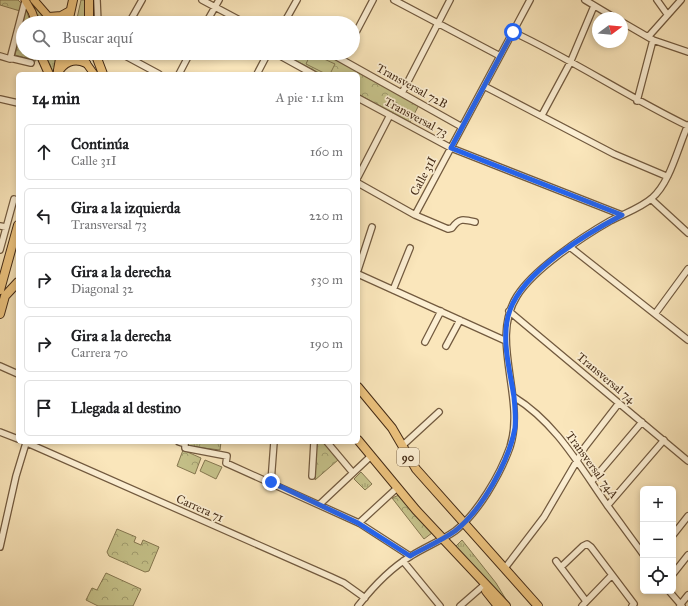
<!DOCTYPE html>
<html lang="es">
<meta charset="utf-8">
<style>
body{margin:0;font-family:"IM FELL Great Primer",serif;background:#f6f6f6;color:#202124}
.controls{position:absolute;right:12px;bottom:12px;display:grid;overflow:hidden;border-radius:6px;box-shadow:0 2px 6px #0003}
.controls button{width:36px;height:36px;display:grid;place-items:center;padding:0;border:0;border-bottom:1px solid #e0e0e0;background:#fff;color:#202124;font:20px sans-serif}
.compass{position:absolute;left:592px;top:12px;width:36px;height:36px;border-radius:50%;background:#fff;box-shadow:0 2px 6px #0003;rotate:74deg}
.stop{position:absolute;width:12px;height:12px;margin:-9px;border:3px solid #2563eb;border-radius:50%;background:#fff}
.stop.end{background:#2563eb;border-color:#fff;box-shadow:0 1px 4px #0008}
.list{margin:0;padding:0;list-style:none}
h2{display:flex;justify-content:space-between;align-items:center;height:52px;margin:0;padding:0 16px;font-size:17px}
h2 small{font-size:13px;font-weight:400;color:#757577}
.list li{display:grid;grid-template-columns:26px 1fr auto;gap:12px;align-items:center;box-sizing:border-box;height:56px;margin:0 8px 8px;padding:0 8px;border:1px solid #e0e0e0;border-radius:6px}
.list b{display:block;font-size:15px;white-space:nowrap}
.list p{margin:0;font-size:13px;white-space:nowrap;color:#757577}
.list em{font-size:13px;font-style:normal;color:#757577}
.icon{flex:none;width:22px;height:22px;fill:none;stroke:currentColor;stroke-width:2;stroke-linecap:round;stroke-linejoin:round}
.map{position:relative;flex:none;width:688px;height:606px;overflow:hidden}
.search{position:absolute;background:#fff;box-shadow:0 2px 6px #0003;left:16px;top:16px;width:344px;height:44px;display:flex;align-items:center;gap:10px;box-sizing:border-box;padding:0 14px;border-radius:22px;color:#757577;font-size:15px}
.panel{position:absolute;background:#fff;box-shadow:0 2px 6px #0003;left:16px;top:72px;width:344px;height:372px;border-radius:6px}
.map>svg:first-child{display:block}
.grass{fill:url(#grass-tufts);stroke:#857750}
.forest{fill:url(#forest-crowns);stroke:#857750}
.pitch{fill:#c6c38b;stroke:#857750}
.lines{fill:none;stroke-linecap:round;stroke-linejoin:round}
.minor-casing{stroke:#725a3f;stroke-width:8}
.major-casing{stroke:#442b16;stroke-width:9}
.highway-casing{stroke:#442b16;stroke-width:10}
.minor{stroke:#fcefd3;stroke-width:5.5}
.major{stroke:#edc37e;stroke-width:7}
.highway{stroke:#edc37e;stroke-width:8}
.route{stroke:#2563eb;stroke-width:5}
.labels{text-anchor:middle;stroke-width:3.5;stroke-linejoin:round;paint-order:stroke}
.shield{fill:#fcefd3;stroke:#7b664f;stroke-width:1}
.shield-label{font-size:11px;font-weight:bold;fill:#442b16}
.street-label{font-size:12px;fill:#442b16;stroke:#fcefd3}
</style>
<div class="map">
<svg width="688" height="606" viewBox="0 0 688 606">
<defs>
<pattern id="grass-tufts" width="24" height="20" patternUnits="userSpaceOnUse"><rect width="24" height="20" fill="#c6c38b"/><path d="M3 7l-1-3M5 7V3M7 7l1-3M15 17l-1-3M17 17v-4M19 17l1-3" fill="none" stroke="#a29f71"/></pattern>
<pattern id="forest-crowns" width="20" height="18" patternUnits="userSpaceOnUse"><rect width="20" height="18" fill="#c6c38b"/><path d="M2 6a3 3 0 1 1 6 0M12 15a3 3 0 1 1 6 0" fill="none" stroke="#a29f71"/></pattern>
</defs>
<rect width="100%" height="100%" fill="#fae6bb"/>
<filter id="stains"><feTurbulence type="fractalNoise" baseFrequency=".005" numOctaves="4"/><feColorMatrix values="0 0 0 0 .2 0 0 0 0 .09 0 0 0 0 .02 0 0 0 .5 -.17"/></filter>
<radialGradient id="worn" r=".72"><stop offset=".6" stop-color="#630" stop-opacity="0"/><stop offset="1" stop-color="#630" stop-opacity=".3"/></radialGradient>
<path class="grass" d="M29 0H32L51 23H38Z
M81 0H86V23H76Z
M44 53H58L54 74H51Z
M188 442H221L220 450 187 446Z
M361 472 372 484 365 490 354 479Z
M462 540 496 583 510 606 455 547Z"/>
<path class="forest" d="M0 0H18L22 4 20 11 0 5Z
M26 10 31 23H23V53H36V61L15 55Z
M282 53H323L419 105 410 122 358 94V74H321Z
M317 442H323L338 460 315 480Z
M183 450 201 458 195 474 177 466Z
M399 495 432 533 424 539 392 498Z
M117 529 136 537 134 542 141 545 143 540 159 547 149 571 145 572 109 556 107 552Z
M106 573 141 589 133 606H98L86 600 92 588 97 590Z"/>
<path class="pitch" d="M311 53 335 64 330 74H326L306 64Z
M205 460 222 467 216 479 200 471Z"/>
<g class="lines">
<defs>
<path id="minor" d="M97 0 98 23
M202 0 245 23
M394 0 500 56
M585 0 615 18
M657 0 667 14
M622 22 653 40 688 52
M129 23 142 0
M206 23 219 0
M284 23 297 0
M513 32C573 60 628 97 688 126
M648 37 681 0
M353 38 373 0
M120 53 159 74
M275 53 313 74
M330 53 462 127
M0 56 10 59 25 1
M10 58 31 63
M179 74 190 53
M257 74 268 53
M484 86 614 154 666 176
M402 93 450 0
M358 98 451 148 622 215
M0 99 18 103
M637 101 653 40
M542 115 570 63 594 6
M358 177 390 115
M358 183 415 215 448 229 452 228C459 218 463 219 475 222
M651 199 688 233
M415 215 530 0
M0 226 6 227
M570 247 688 340
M0 250 14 199
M358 270 372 227
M358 274 506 341
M393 290 410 248
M509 311 688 461
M655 314 688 269
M425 342 441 311
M446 346 460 320
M0 366 18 374
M514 397C556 423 579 465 607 505 619 521 631 538 643 554
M0 432 18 439
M25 442 331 577 344 583 365 598
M179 442 185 444V448L227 456 226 463 359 523 410 556
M327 442 353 473
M402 446 439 412
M312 476 314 442
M592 481 642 422
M271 482 274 442
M320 504 371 456
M608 505 664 440
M359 523 397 488
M673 535 688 516
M0 547 16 476 26 443
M403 561 440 606
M556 561 586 601
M561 567 583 546 587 544 591 547 634 604 632 606
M505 568 544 517 585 447 619 403
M673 574 688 555
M669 591 682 606
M680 605 688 595
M358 606C372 588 391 568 411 556 425 547 441 541 455 531 478 513 500 475 510 447 526 398 489 340 517 296 534 269 582 237 610 221 623 214 641 208 652 198 670 183 678 147 688 125
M460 606 483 586
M582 606 611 576"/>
<path id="major" d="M25 0 32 12 36 23
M34 0 54 23
M79 53 94 74"/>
<path id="highway" d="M49 17 61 16 70 11
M68 23 73 0
M89 23V0
M95 53 103 74
M41 56 49 74
M58 70 61 53
M57 74C63 62 74 57 86 63
M0 290 18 225
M0 314 5 296 18 282
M358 387 392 428 416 469 538 606
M358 440 416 510 506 606
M486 591 498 606"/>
</defs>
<use href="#minor" class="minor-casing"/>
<use href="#major" class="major-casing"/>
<use href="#highway" class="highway-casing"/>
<use href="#minor" class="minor"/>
<use href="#major" class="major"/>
<use href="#highway" class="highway"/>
</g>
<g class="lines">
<path class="route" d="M271 482 358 523 410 556C424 548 441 541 455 531 482 510 509 461 515 428 516 418 515 407 514 397 510 370 500 337 510 310 524 271 586 234 622 215L451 148 513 32"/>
</g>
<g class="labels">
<rect class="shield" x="397" y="448" width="22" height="18" rx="3"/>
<g class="shield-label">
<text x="408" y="461">90</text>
</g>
<g class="street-label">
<text transform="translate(412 86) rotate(29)" y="4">Transversal 72B</text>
<text transform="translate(416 117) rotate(28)" y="4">Transversal 73</text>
<text transform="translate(423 176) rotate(-62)" y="4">Calle 31I</text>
<text transform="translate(606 378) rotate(40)" y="4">Transversal 74</text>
<text transform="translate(592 465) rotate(54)" y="4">Transversal 74A</text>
<text transform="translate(200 508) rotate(24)" y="4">Carrera 71</text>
</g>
</g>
<rect width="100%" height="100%" filter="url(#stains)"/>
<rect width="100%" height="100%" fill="url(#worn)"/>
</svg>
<div class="controls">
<button>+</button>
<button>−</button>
<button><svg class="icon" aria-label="locate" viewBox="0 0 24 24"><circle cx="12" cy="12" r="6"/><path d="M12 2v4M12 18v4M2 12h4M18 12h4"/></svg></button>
</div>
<svg class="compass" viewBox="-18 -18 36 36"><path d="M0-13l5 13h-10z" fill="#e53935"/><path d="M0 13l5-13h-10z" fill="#757577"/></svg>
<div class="stop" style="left:513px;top:32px"></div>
<div class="stop end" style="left:271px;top:482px"></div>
<div class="search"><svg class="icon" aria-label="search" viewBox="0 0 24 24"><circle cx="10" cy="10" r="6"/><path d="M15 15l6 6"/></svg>Buscar aquí</div>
<section class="panel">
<h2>14 min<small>A pie · 1.1 km</small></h2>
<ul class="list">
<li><svg class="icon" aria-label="ahead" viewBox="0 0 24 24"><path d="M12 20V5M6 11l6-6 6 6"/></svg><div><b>Continúa</b><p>Calle 31I</p></div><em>160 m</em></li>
<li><svg class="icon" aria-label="left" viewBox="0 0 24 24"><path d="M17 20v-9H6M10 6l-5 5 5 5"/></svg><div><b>Gira a la izquierda</b><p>Transversal 73</p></div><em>220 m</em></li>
<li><svg class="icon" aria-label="right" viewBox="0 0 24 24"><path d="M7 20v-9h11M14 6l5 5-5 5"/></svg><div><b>Gira a la derecha</b><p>Diagonal 32</p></div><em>530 m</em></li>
<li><svg class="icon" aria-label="right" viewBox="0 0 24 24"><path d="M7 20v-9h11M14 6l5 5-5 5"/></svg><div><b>Gira a la derecha</b><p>Carrera 70</p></div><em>190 m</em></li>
<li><svg class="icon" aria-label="arrive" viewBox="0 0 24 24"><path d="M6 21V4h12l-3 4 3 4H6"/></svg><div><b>Llegada al destino</b></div></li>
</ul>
</section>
</div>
